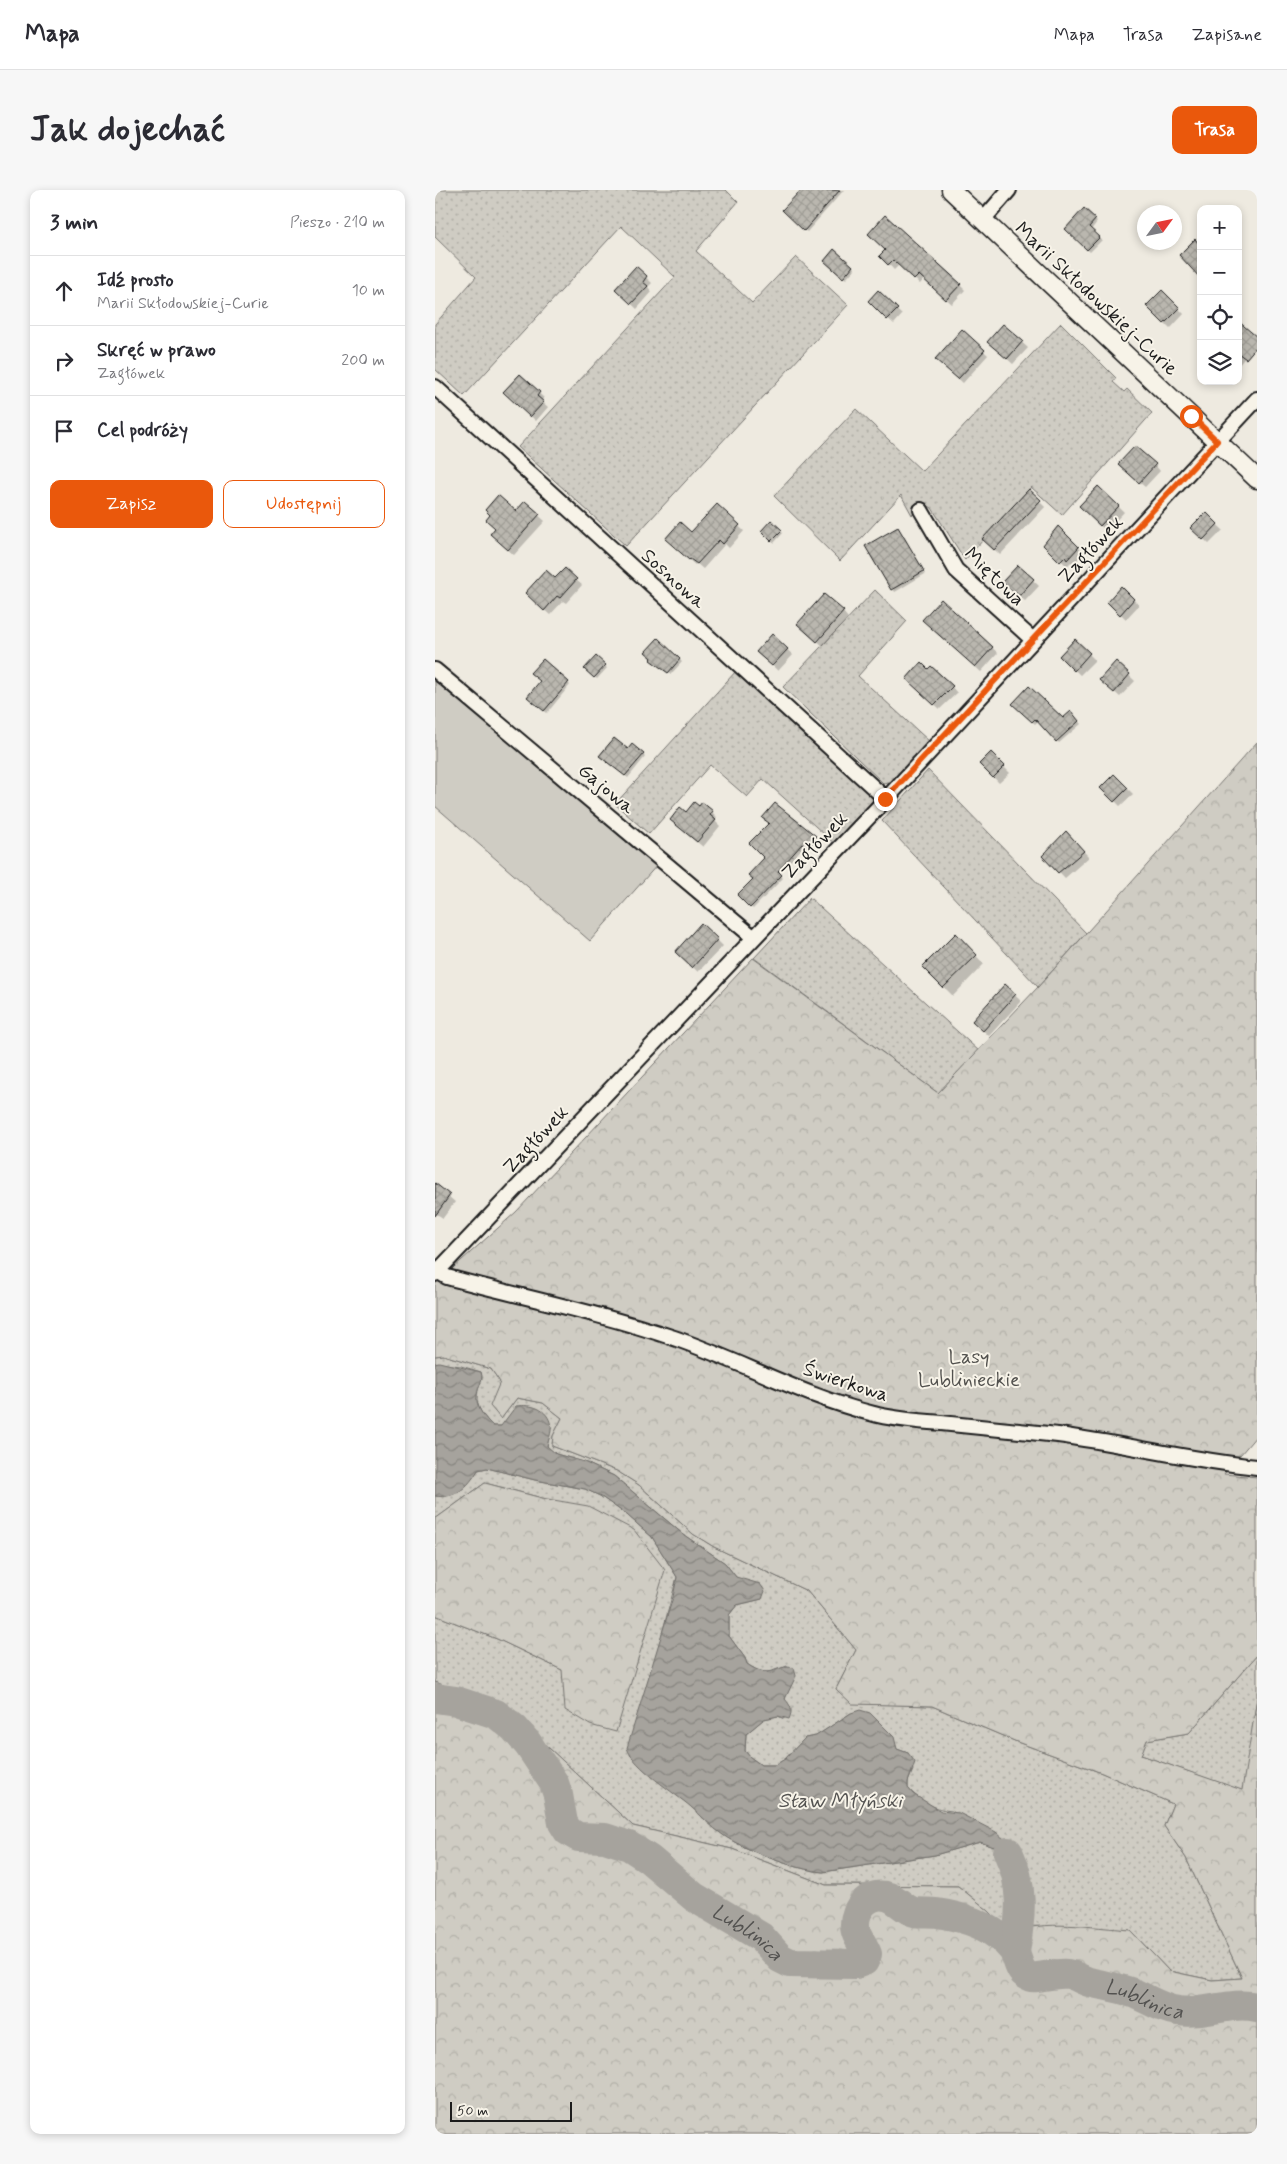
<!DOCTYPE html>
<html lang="pl">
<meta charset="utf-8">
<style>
body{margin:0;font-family:Mynerve,sans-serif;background:#f7f7f7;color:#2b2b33}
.controls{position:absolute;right:15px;top:15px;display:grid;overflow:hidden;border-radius:10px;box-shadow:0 2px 8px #0003}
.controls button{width:45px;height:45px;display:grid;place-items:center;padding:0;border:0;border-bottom:1px solid #e1e1e2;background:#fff;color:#2b2b33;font:25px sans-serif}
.compass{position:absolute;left:702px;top:15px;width:45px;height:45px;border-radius:50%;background:#fff;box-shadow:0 2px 8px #0003;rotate:57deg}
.scale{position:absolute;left:15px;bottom:12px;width:122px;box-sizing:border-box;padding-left:5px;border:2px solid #1c1c1c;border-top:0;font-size:14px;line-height:18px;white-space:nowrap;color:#1c1c1c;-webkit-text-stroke:4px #f7f3e8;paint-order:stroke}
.stop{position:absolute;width:15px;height:15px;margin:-11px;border:4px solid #ea580c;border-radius:50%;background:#fff}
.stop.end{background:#ea580c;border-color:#fff;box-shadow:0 1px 5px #0008}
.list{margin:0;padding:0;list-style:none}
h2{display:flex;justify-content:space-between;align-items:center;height:65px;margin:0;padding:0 20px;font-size:21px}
h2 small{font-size:16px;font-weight:400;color:#7c7c81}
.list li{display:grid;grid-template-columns:32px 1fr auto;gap:15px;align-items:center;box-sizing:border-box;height:70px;padding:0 20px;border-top:1px solid #e1e1e2}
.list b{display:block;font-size:19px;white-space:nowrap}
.list p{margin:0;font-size:16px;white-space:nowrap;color:#7c7c81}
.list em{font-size:16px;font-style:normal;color:#7c7c81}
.actions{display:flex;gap:10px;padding:15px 20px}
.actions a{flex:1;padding:11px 0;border:1px solid #ea580c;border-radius:10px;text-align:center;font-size:18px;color:#ea580c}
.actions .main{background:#ea580c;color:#fff}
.icon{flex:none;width:28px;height:28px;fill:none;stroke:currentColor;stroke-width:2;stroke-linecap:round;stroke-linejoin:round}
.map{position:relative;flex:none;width:822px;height:1944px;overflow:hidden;border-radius:10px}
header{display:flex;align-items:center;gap:30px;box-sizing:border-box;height:70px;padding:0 25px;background:#fff;border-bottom:1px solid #e1e1e2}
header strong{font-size:24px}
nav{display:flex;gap:28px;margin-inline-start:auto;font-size:18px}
.intro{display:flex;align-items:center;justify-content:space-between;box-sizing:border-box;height:120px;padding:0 30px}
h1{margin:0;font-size:35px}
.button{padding:12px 22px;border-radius:10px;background:#ea580c;color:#fff;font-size:18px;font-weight:700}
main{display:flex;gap:30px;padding:0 30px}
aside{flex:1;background:#fff;border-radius:10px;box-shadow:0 2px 8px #0003}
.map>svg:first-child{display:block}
.grass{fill:url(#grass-dots);stroke:#767470}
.forest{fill:url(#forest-crowns);stroke:#767470}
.green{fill:#cfccc3;stroke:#767470}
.water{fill:url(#water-waves);stroke:#6f6d69}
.shadow{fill:#0003}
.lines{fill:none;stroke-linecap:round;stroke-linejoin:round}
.river{stroke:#a6a39d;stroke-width:30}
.building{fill:url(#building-cross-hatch);stroke:#1c1c1c}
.minor-casing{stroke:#1c1c1c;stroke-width:18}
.tertiary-casing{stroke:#1c1c1c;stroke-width:21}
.minor{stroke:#f7f3e8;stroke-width:14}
.tertiary{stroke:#f7f3e8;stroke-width:18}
.route{stroke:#ea580c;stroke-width:6}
.labels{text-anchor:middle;stroke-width:4;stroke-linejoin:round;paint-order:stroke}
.street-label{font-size:20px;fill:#1c1c1c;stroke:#f7f3e8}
.park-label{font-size:20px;fill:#52514e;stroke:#f7f3e8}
.water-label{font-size:21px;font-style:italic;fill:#535250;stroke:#f7f3e8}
</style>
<header>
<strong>Mapa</strong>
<nav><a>Mapa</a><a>Trasa</a><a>Zapisane</a></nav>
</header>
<div class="intro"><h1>Jak dojechać</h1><a class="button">Trasa</a></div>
<main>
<aside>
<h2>3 min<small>Pieszo · 210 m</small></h2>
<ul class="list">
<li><svg class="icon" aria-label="ahead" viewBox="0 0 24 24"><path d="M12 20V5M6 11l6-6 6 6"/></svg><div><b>Idź prosto</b><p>Marii Skłodowskiej-Curie</p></div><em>10 m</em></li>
<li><svg class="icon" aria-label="right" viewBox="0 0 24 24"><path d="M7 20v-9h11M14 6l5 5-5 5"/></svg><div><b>Skręć w prawo</b><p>Zagłówek</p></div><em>200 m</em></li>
<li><svg class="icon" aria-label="arrive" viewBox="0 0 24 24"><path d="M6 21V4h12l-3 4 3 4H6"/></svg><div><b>Cel podróży</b></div></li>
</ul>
<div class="actions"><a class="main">Zapisz</a><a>Udostępnij</a></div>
</aside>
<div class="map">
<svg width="822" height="1944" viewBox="0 0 822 1944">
<defs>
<pattern id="grass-dots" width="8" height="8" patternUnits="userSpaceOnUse" patternTransform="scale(1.25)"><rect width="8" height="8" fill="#cfccc3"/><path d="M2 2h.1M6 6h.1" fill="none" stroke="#b1afa7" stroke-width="1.8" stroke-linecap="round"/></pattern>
<pattern id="forest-crowns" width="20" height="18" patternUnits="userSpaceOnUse" patternTransform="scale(1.25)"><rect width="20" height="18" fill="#cfccc3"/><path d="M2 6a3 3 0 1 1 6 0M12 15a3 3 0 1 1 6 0" fill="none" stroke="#b1afa7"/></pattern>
<pattern id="water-waves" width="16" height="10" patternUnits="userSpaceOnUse" patternTransform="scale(1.25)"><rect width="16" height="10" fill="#a6a39d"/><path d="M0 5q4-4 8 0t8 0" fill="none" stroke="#86847f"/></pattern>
<pattern id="building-cross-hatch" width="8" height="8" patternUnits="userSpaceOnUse" patternTransform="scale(1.25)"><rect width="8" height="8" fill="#bab7af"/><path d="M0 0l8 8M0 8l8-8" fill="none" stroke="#9f9d96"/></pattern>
</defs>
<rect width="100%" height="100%" fill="#eeeae0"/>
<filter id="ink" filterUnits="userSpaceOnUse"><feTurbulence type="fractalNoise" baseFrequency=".02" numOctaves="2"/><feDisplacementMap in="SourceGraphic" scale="10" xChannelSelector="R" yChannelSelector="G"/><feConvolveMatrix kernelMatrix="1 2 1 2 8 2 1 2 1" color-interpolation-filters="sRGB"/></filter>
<g filter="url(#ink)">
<path class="grass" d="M0 0H291L303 12 261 61 317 113 361 67 413 115 191 356 83 257 240 87 186 36 29 206 0 179V134L41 87 0 47Z
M626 133 681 188 678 192 689 202 692 199 717 223 627 325 596 297 530 370 497 318 488 313 477 325 466 305 405 371 339 306 421 219 487 281Z
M440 400 472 431 423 486 495 552 460 591 448 593 348 497Z
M302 480 437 603 438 614 401 655 328 589 312 607 275 575 214 644 180 614Z
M493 580 651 743 603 797 447 631Z
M375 708 544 861 503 903 319 768Z
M8 1165 56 1179 65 1192 66 1229 82 1208 108 1213 127 1228 118 1246 117 1256 182 1281 204 1295 258 1344 279 1357 372 1401 421 1460 401 1499 417 1513 497 1516 582 1552 667 1583 738 1614 729 1636 751 1668 807 1788 777 1790 734 1781 695 1740 592 1736 573 1742 554 1721 523 1696 391 1695 297 1659 198 1636 72 1519 0 1492V1425L62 1449 127 1480 155 1535 107 1308 50 1293 0 1329V1306C17 1308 35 1294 43 1280L52 1278 100 1290 150 1299 165 1306 192 1325 217 1347 242 1387 195 1565C213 1583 233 1598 253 1614 265 1624 275 1636 288 1645 309 1660 361 1680 388 1682L500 1665 545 1652 572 1661 517 1621C501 1620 483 1610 473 1598V1592L478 1580 473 1563 462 1559 416 1523 381 1546 370 1548 350 1569 340 1575H326L315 1567 310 1561 311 1544 329 1529 343 1526 349 1529C350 1511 352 1494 352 1476 335 1483 328 1485 312 1474L310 1468 294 1446V1425L302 1415 327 1409 301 1387 290 1373 249 1345 179 1286 149 1272 121 1264 112 1257 116 1237 58 1236C50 1229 40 1216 42 1205 43 1196 49 1191 46 1182L26 1176 0 1173V1166Z
M822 1465V1508L808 1601 706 1565 711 1550 754 1543Z"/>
<path class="forest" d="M822 552V1245L789 1284 822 1287V1465L754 1543 712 1550 706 1565 807 1600 822 1508V1944H0V1492L72 1519 198 1636 297 1659 391 1695 523 1696 554 1721 573 1742C613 1730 654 1737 695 1740L734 1781 777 1790 807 1788 751 1668 729 1636 738 1614 667 1583 582 1552 497 1516 417 1514 401 1499 421 1460 372 1401 279 1357 258 1344 204 1295 182 1281 117 1256 118 1246 127 1228 108 1213 82 1208 66 1229 55 1216 65 1192 56 1179 8 1165 0 1166V1094L81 1022 318 768 503 903 603 797Z
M50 1293 107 1308 153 1316 199 1340 230 1380 181 1542 155 1535 130 1520 127 1480 62 1449 0 1425V1329Z"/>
<path class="green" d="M0 486 223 674 155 751 0 616Z"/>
<path class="water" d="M4 1172 46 1182C49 1191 43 1195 42 1205 40 1216 50 1229 58 1236H66L81 1216C96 1214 113 1218 116 1236 117 1242 113 1251 112 1256L121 1264 149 1272 179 1286 249 1345 290 1373 301 1387 325 1394 330 1401 327 1409 302 1415 294 1425V1446L310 1468 312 1474C337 1492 339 1473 359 1478L361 1486 350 1509C356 1516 358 1520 354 1529L343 1526 329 1529 311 1544 310 1561 315 1567 326 1575H340L350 1569 370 1548 381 1546 416 1523 425 1520 435 1523 459 1547 462 1559 473 1563 480 1572 473 1592V1598L478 1604 506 1621 524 1623 561 1642 571 1651 573 1662 545 1652 500 1665 388 1682C361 1680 310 1660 288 1645 276 1637 267 1626 256 1617 240 1603 199 1578 192 1558L238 1407 242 1387 217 1347 192 1325 165 1306 150 1299 100 1290 52 1278 43 1280C33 1297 21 1309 0 1306V1173Z"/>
<path class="shadow" d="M368 0H409L372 42 349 20Z
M649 20 662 32 656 40 667 50 655 62 632 39Z
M451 60 525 95 530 100 517 114 489 89 485 94 464 75 459 80 446 66Z
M399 61 420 79 411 89 390 71Z
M201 78 217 93 213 97 217 102 202 119 181 99Z
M727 101 749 124 735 139 712 116Z
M443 102 467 125 459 134 434 111Z
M569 136 593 158 578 174 559 157Z
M803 138 822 153 803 176Z
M527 141 553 165 528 193 502 169Z
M85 186 109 208 106 211 113 217 101 231 75 207Z
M720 275 725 281 710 297 690 280Z
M663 297 689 322 671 341 645 316Z
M594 301 610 317 565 365 549 349Z
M90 313 110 331 79 365 62 350V339L57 326 81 323Z
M282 316 309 341 294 358 290 354 268 379 261 373 260 375 237 354 256 344Z
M771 324 788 340 774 354 757 338Z
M336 332 348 343 339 353 327 341Z
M623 338 649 363 638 374 636 372 632 376 610 355Z
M465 341 490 384 460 402 432 357Z
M583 376 604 396 590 411 575 397Z
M120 390H141L147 395 131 413 128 411 115 425 97 409Z
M686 398 704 415 691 429 673 412Z
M506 411 563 463 546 482 495 435Z
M408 422 413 428 388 456 369 439Z
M337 446 358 465 343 481 323 462Z
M223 450 247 472 236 484 219 472Z
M640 450 660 470 645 485 625 466Z
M161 468 172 478 162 489 151 479Z
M108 471 135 495 112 523 94 507 107 492Z
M681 473 700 491 685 507 666 490Z
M478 495 517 497 522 503 505 519Z
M579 514 628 530 636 523 646 534 624 553 604 530 600 534Z
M556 564 575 583 564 593 546 574Z
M208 565 210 567 193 588 168 568Z
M679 585 698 604 685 616 667 598Z
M264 618 277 622 282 627 279 630 285 636 268 657 242 635 251 623Z
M631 643 654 667 630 688 609 666Z
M380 647 382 649 374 659 370 655 344 684 348 688 318 719 304 705 319 689 331 668Z
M267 735 288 756 263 782 242 762Z
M521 745 549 774 518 806 489 777Z
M570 796 586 811 554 846 538 831Z
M0 995 20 1012 8 1028 0 1023Z"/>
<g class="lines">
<g class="river">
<path id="s1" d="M0 1508 21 1511 61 1524 79 1538 93 1554 119 1593 123 1605 128 1633 133 1641 143 1647 170 1648 194 1656 214 1669 259 1707 326 1747 345 1768 355 1773 421 1774 429 1771 432 1764C429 1755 420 1745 420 1736 419 1718 435 1700 454 1707 463 1710 469 1719 479 1722 487 1723 495 1722 502 1723 522 1726 545 1732 562 1745 568 1749 574 1755 578 1760 585 1771 582 1782 596 1787 601 1789 622 1782 633 1784 640 1785 647 1790 654 1792 669 1796 683 1797 698 1803 713 1809 727 1819 743 1821 770 1825 795 1811 822 1817"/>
<path d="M573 1662C589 1696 586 1725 580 1762"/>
</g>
</g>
<path class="building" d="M366 0H405L369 41 347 20Z
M649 18 661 29 654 37 665 47 652 60 630 39Z
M450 25 526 94 511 110 484 85 479 90 458 70 453 75 444 66 450 60 433 44Z
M760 49 766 56V89L744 65Z
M399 59 418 76 408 88 389 71Z
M201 76 212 86 208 92 213 96 196 114 180 99Z
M443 100 463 119 452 130 433 111Z
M727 100 745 118 729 134 711 116Z
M803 131 822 147V156L811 169 803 163Z
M568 134 588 151 572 169 552 152Z
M527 139 550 160 523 189 500 169Z
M85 184 105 202 102 206 109 212 95 227 68 202Z
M700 256 721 274 704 293 683 274Z
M663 296 684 316 665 336 644 316Z
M594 299 606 310 559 360 547 349Z
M63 305 81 321 90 311 105 324 73 360 55 344 60 338 51 330 55 325 50 320Z
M282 314 305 335 288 354 284 350 262 374 255 369 254 370 230 349 245 332 256 342Z
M771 322 783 334 768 350 755 338Z
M336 330 347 340 336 351 326 341Z
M623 336 644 357 632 370 630 367 625 372 608 355Z
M463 337 489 381 456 400 430 356Z
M583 375 599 389 584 406 567 392Z
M130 378 142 389 125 408 122 406 109 421 90 403 111 380 120 388Z
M686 396 699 409 685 425 672 412Z
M389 404 409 421 382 452 362 434Z
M506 409 558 457 540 477 487 430Z
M337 444 353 459 337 476 321 462Z
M223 448 245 469 233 483 215 470 217 468 210 462Z
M640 449 655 463 639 481 624 466Z
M161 466 171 475 159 488 149 479Z
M108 469 134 492 109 521 92 507 105 491 95 483Z
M681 471 695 484 679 503 664 490Z
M486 472 493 479 496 476 518 496 499 515 471 489Z
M594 496 628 528 636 521 644 531 621 552 600 529 597 532 577 514Z
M179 548 193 559 197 554 209 564 190 586 164 566Z
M556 562 570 576 558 588 544 574Z
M679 584 693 598 679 612 665 598Z
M259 612 264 616 267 612 278 621 275 625 281 630 262 652 235 630 245 617 251 622Z
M340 613 381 646 371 657 367 654 343 681 347 685 315 718 302 705 318 689 313 685 329 668 314 653 334 633 327 628Z
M631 641 649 661 623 683 607 666Z
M266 733 283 749 257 778 240 762Z
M521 743 542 765 508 798 487 777Z
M570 794 581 804 548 841 537 831Z
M0 993 15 1005 0 1026Z"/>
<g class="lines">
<defs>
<path id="minor" d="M548 30 574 0
M0 197 451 609
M486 320 521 380 598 450
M0 480 318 747
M2 1081 12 1087C87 1107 165 1123 239 1148 306 1171 370 1207 439 1224 461 1230 484 1231 506 1233 545 1237 584 1241 623 1245 690 1254 755 1270 822 1277
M0 1084 451 609 822 209"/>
<path id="tertiary" d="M516 0 822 289"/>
</defs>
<use href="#minor" class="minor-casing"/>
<use href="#tertiary" class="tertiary-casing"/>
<use href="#minor" class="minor"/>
<use href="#tertiary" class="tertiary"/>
</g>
</g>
<g class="lines" filter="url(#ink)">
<path class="route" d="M450 609 782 251 756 226"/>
</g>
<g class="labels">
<g class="street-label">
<text transform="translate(662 108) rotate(43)" y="7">Marii Skłodowskiej-Curie</text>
<text transform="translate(655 359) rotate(-47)" y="7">Zagłówek</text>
<text transform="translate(560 386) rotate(44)" y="7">Miętowa</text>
<text transform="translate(239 388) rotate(42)" y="7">Sosnowa</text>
<text transform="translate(172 598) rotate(40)" y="7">Gajowa</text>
<text transform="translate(379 655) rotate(-46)" y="7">Zagłówek</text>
<text transform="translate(100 949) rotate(-47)" y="7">Zagłówek</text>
<text transform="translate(411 1191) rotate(18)" y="7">Świerkowa</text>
</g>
<g class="park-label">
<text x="534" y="1173">Lasy<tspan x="534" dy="23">Lublinieckie</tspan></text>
</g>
<g class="water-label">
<text x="405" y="1617">Staw Młyński</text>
<text dy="7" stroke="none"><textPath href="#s1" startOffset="416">Lublinica</textPath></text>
<text dy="7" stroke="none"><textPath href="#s1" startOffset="925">Lublinica</textPath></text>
</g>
</g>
</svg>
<div class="controls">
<button>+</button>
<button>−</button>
<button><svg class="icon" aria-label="locate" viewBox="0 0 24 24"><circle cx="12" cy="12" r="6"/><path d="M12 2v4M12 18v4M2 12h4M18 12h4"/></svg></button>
<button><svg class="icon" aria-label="layers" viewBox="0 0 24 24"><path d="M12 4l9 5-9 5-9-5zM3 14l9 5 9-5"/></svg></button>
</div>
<svg class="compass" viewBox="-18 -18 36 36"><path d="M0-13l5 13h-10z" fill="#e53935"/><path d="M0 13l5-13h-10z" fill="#7c7c81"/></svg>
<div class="scale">50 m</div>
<div class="stop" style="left:756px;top:226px"></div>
<div class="stop end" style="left:450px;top:609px"></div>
</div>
</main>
